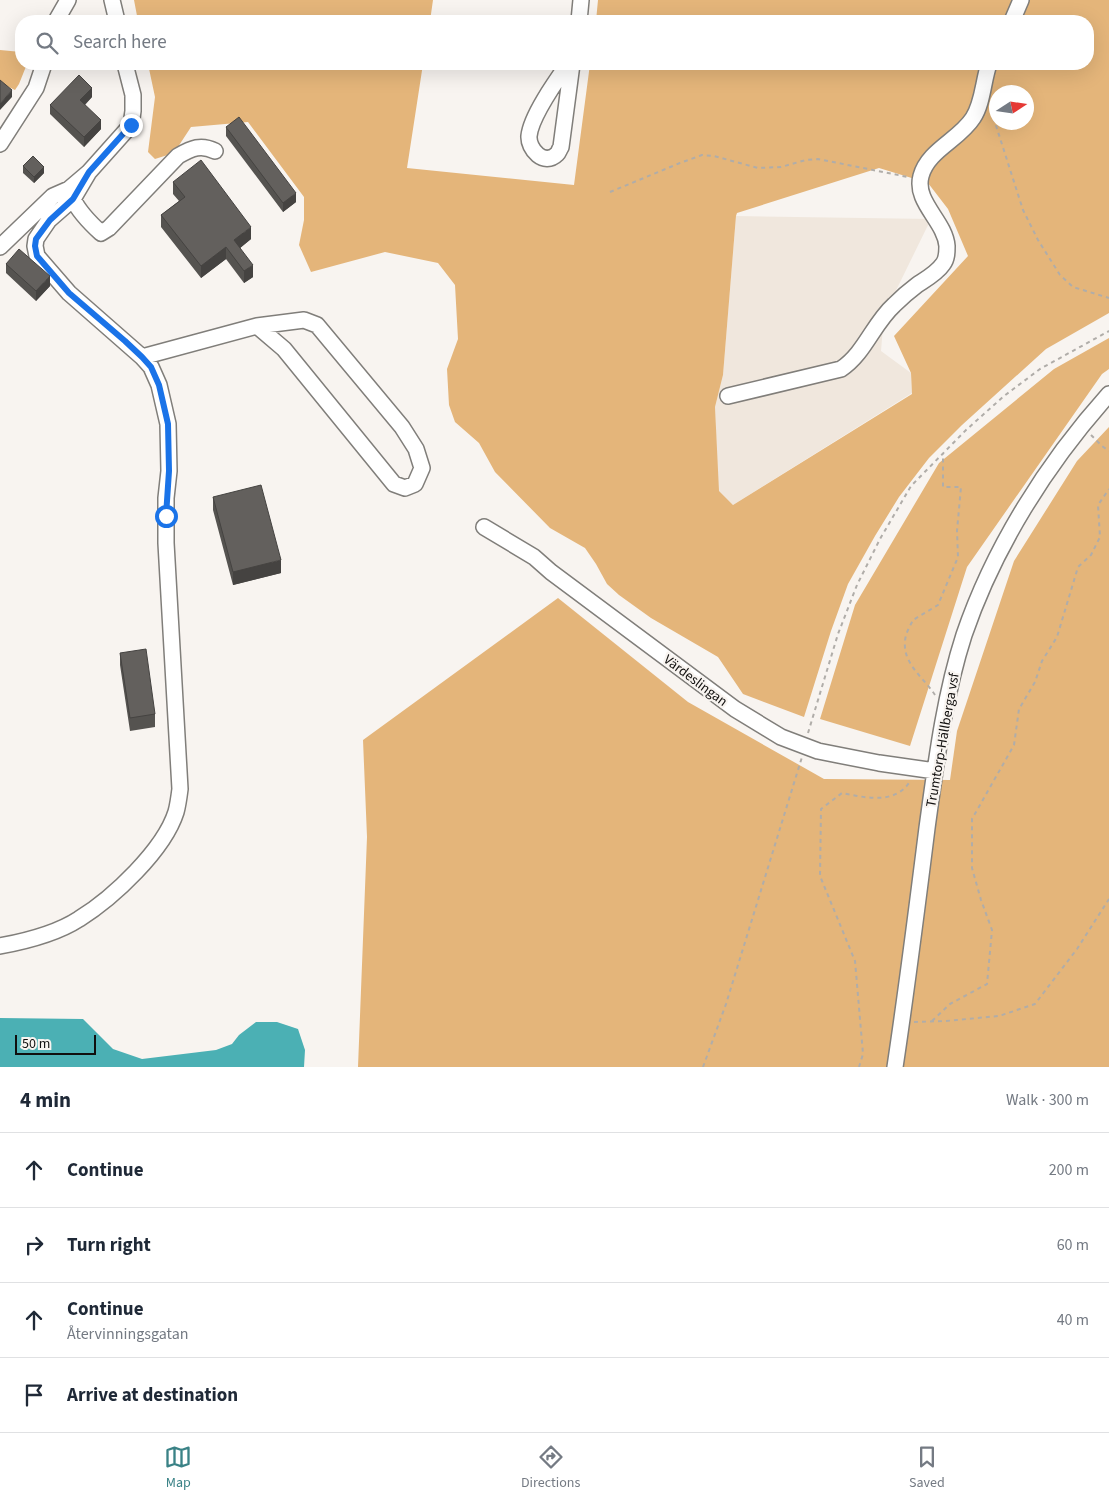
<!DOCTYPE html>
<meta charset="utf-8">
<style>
body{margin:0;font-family:"Source Sans 3",sans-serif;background:#f6f6f7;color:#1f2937}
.compass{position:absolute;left:989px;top:85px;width:45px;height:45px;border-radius:50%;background:#fff;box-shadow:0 5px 20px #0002;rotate:78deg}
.scale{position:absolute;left:15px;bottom:12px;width:81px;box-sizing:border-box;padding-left:5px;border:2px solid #100f0e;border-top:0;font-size:14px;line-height:18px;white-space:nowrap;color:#100f0e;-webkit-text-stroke:4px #f8f4f0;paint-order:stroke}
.stop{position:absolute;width:15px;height:15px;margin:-11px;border:4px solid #1a73e8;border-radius:50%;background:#fff}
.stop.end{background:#1a73e8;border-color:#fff;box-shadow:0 1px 5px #0008}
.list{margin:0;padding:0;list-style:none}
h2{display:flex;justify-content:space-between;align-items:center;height:65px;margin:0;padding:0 20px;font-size:21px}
h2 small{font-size:16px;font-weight:400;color:#747a83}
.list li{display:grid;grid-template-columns:32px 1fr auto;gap:15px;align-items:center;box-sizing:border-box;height:75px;padding:0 20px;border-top:1px solid #e0e1e3}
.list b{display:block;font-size:19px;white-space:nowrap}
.list p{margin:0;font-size:16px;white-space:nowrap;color:#747a83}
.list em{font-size:16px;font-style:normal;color:#747a83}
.icon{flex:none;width:28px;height:28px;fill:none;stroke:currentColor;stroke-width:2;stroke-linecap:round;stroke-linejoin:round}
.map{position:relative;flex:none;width:1109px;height:1067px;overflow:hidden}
.search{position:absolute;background:#fff;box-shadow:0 5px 20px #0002;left:15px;right:15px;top:15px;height:55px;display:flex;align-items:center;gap:12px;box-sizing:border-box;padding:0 18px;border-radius:20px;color:#747a83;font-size:19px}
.sheet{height:365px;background:#fff}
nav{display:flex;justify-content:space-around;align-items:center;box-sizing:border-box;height:70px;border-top:1px solid #e0e1e3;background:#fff;font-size:14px;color:#747a83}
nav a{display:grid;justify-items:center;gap:2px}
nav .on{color:#3a8286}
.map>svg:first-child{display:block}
.built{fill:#f0e7dd}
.forest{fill:#e4b57a;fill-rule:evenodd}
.water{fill:#4bb0b4}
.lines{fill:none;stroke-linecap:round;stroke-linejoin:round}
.minor-casing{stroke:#807e7a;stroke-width:18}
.path{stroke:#b0ada9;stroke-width:2;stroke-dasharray:4 4;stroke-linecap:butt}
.minor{stroke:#fff;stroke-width:15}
.wall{fill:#555350}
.shaded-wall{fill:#454341}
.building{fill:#63605d;stroke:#454341}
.route{stroke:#1a73e8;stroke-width:6}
.labels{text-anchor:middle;stroke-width:4.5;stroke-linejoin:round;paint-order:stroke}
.street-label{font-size:14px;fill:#100f0e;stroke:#f8f4f0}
</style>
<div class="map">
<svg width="1109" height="1067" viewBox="0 0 1109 1067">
<rect width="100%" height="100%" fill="#f8f4f0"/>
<path class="built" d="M736 216 931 219 884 315 881 351 911 373 912 393 733 505 718 491 715 407 723 375Z"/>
<path class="forest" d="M134 0H433L430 21H138Z
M598 0H1109V313L1046 349 962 425 929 458 899 497 875 536 848 584 831 631 804 717 743 694 718 657 651 618 619 595 607 584 596 564 585 548 550 528 495 472 479 443 455 422 449 405 447 369 458 339 455 285 438 263 385 252 311 272 299 245 304 220V197L248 122 191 127 174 153 155 159 148 152 155 97 148 64H423L407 168 574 185 590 64H1088V21H596ZM996 92H1026V122H996ZM879 168 928 183 948 209 968 256 894 336 911 373 912 394 733 505 719 491 715 407 723 375 736 216 737 213Z
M0 50 21 52V64H27L19 84 15 90 0 83Z
M1109 338V369L1102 374 967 567 910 746 820 719 855 605 939 463 1054 369Z
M1109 427V1067H358L367 837 363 740 558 598 688 702 824 779 950 780 957 731 1014 561 1077 461Z"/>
<path class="water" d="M0 1018 83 1019 113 1049 142 1059 216 1050 232 1044 239 1035 256 1022H277L298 1029 305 1050 304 1067H0Z"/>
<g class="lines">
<defs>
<path id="minor" d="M112 0 117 21
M56 21 68 0
M579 21 581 0
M1012 21 1021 0
M568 64C556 81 531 116 529 136 528 149 544 167 557 154 559 152 559 150 561 147L572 64
M0 144 36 88 44 64
M73 199C79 212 90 223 101 233L109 228 178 156C192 148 201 144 215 151
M0 247 53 196 69 189 89 172 131 125 133 111V95L125 64
M142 357 257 326 304 320 317 325 402 427 416 449 422 468 415 484 405 488 394 484 284 349 257 326
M728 396 841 369C865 353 873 324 894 305 901 298 909 291 917 285 926 279 937 273 943 264 947 259 947 252 947 246 945 221 914 202 921 176 928 150 959 140 973 118 983 103 983 81 989 64
M484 527 534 557 551 572 735 709 781 737 818 751 879 763 935 771
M0 946C27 941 56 934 79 919 113 898 164 850 176 812 178 805 179 797 180 789L166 543V498L169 471 168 424 159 385 151 367 142 357 69 293 37 256 35 246 36 239 49 220 73 199 89 172
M895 1067C907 987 917 908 927 828 936 763 944 697 964 635 994 547 1047 463 1109 394"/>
</defs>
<use href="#minor" class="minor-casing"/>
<path class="path" d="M991 110 1023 210 1038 240 1060 275 1073 287 1109 298
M610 192 680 163 702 155 714 156 758 168 781 167 806 160 818 159 908 177
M1091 435 1102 446 1109 451
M935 695C924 678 903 664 905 642 905 634 910 626 913 620L938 605 958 557 957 531 961 487H943V453
M808 733 838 634 857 585 880 539 911 486 966 430 1004 396 1040 369 1109 331
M932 1021 950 1004 987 984 992 930 981 900 972 868V819L1014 745 1019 709 1035 682 1042 661 1057 637 1078 567 1091 555 1100 537 1098 505 1109 489
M914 1022 946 1021 999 1016 1035 1004 1077 949 1109 899
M703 1067 726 1004 802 757
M859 1067 863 1054 855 961 820 876 821 809 842 793C867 798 896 805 911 780"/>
<use href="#minor" class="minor"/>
</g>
<path class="wall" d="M92 97 85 105 101 129 84 147 50 114V105Z
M226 127 296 202 283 212 226 136Z
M23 166 44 173 34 183 23 173Z
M173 182 251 239 240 248 253 277 244 283 226 259 201 278 161 227V215L179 201 173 194Z
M6 264 50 286 36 301 6 273Z
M213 497 281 573 233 585 213 510Z
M120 653 155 714V727L130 731 120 665Z"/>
<path class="shaded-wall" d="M92 88V97L80 109V100Z
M12 90V97L0 110V104Z
M101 120V129L84 147V137Z
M44 167V173L34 183V177Z
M296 193V202L283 212V203Z
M251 227V239L234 253V240Z
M226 247V259L201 278V266Z
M253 265V277L244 283V271Z
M50 276V286L36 301V291Z
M281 560V573L233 585V572Z"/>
<path class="building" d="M79 75 92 88 80 100 101 120 84 137 50 105Z
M0 80 12 90 0 104Z
M239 117 296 193 283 203 226 127Z
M33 156 44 167 34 177 23 166Z
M201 160 251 227 234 240 253 265 244 271 226 247 201 266 161 215 185 197 173 182Z
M19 249 50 276 36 291 6 264Z
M261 485 281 560 233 572 213 497Z
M146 649 155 714 130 718 120 653Z"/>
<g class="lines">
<path class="route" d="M131 125 89 172 73 199 50 220 36 239 35 246 37 256 69 293 125 341 142 357 151 367 159 385 168 424 169 471 166 516"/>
</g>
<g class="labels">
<g class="street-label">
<text transform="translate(696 680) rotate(37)" y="5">Värdeslingan</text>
<text transform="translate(942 740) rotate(-80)" y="5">Trumtorp-Hällberga vsf</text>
</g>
</g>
</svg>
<svg class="compass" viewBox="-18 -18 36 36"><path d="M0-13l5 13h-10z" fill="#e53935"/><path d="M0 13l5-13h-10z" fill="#747a83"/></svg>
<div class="scale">50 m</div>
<div class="stop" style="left:166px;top:516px"></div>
<div class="stop end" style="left:131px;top:125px"></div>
<div class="search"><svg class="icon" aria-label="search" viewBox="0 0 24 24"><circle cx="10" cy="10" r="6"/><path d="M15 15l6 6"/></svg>Search here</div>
</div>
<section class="sheet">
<h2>4 min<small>Walk · 300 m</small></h2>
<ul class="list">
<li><svg class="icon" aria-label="ahead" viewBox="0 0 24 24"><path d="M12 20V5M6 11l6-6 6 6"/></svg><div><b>Continue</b></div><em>200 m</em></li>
<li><svg class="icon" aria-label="right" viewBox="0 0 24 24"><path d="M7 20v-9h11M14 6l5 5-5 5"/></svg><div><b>Turn right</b></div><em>60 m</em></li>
<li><svg class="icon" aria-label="ahead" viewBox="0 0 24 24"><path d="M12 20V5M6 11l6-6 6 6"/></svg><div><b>Continue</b><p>Återvinningsgatan</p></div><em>40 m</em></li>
<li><svg class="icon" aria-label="arrive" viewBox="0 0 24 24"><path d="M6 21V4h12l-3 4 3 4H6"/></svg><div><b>Arrive at destination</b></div></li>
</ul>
</section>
<nav>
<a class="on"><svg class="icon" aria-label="map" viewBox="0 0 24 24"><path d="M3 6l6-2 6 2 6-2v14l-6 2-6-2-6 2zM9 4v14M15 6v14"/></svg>Map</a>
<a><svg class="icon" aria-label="directions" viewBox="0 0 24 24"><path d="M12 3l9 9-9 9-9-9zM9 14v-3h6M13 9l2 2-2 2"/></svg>Directions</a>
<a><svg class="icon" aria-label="saved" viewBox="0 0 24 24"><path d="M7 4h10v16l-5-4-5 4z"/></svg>Saved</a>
</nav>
